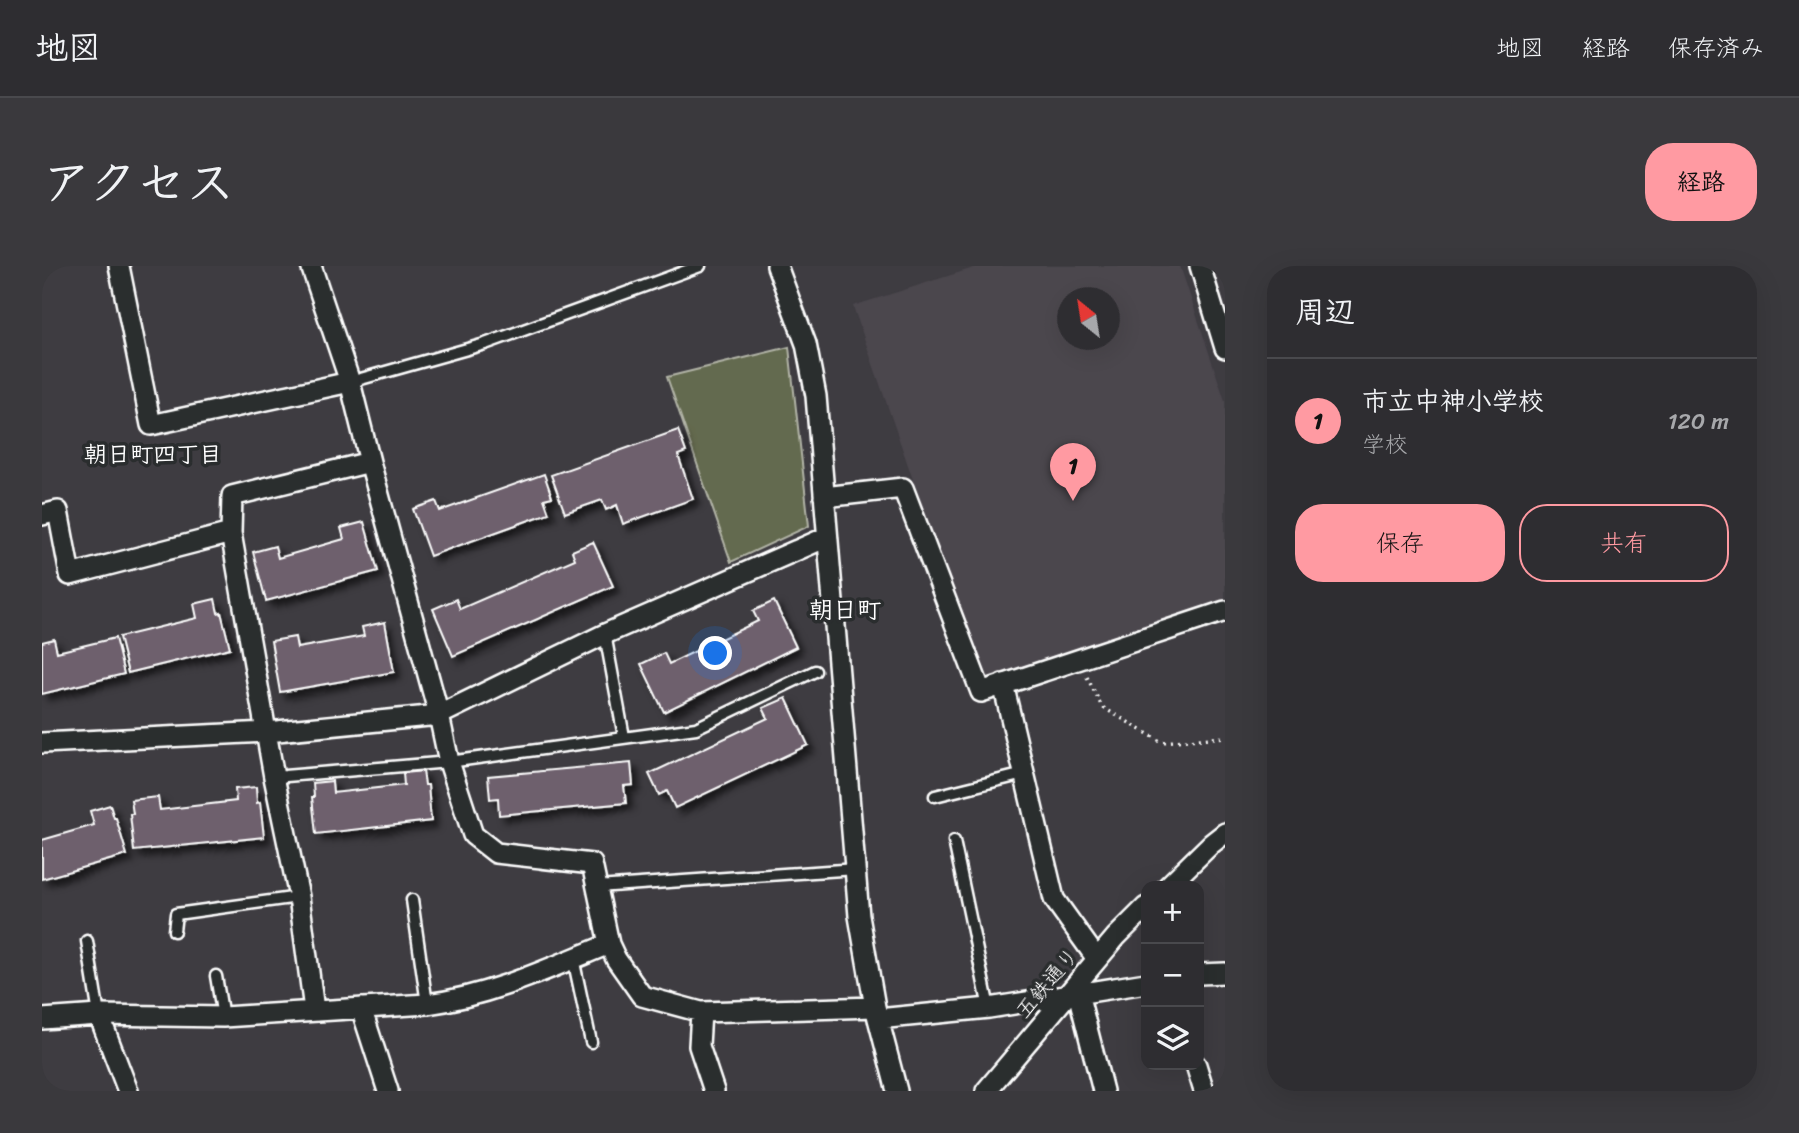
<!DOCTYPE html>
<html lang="ja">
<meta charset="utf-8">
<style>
body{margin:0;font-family:Sriracha,"Klee One",sans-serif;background:#3a393d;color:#f1f3f6}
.controls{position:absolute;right:21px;bottom:21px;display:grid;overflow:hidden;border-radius:14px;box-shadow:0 7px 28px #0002}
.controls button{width:63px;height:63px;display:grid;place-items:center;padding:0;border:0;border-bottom:2px solid #49494d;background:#2e2d31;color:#f1f3f6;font:35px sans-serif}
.compass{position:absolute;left:1015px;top:21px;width:63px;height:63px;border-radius:50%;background:#2e2d31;box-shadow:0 7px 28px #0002;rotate:330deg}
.you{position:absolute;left:674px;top:388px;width:24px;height:24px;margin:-18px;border:5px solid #fff;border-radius:50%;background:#1a73e8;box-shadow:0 0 0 10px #1a73e833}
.badge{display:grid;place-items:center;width:46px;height:46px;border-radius:50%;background:#ff9aa2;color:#111;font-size:23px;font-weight:700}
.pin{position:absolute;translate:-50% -58px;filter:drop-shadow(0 2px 4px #0008)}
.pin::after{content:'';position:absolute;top:37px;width:24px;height:21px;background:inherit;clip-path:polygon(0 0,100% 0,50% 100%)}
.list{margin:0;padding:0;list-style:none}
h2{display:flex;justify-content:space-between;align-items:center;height:91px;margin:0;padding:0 28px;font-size:30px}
h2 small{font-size:23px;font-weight:400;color:#a7a8ab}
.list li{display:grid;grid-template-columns:46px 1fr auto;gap:21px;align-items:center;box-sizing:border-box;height:126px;padding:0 28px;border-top:2px solid #49494d}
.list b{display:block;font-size:26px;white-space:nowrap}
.list p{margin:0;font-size:23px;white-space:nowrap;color:#a7a8ab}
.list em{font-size:23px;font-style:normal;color:#a7a8ab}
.actions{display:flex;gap:14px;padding:21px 28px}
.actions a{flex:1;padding:16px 0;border:2px solid #ff9aa2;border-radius:28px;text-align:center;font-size:24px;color:#ff9aa2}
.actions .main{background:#ff9aa2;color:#111}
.icon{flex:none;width:38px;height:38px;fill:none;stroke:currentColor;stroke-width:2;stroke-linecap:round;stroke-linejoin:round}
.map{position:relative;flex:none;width:1183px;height:825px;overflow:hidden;border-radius:28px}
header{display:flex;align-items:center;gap:42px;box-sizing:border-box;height:98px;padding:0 35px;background:#2e2d31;border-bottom:2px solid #49494d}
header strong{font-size:33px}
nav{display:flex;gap:38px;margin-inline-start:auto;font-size:24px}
.intro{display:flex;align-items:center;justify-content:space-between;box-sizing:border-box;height:168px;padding:0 42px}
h1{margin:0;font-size:49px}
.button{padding:18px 32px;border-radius:28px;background:#ff9aa2;color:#111;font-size:24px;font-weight:700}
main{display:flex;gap:42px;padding:0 42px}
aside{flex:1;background:#2e2d31;border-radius:28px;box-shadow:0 7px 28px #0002}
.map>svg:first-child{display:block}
.built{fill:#4c474e;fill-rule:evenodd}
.green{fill:#646a4f;stroke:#b2b4a7;stroke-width:2}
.building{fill:#6e606d;stroke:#fff;stroke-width:2;filter:url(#shadow)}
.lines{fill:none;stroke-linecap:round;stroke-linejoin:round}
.service-casing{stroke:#fff;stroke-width:15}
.minor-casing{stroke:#fff;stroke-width:24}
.path{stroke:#fff;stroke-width:3.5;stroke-dasharray:2 5;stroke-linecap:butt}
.service{stroke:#2a2d2e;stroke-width:10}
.minor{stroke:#2a2d2e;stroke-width:19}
.labels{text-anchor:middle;stroke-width:7;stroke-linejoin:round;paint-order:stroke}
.street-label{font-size:21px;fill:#fff;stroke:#2a2d2e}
.neighbourhood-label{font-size:23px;font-weight:bold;fill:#fff;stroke:#2a2d2e}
.quarter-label{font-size:24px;font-weight:bold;fill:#fff;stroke:#2a2d2e}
</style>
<header>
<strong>地図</strong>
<nav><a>地図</a><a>経路</a><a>保存済み</a></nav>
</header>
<div class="intro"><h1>アクセス</h1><a class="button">経路</a></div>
<main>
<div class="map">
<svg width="1183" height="825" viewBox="0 0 1183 825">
<defs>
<filter id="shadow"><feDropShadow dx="6" dy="6" stdDeviation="3.5" flood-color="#0009"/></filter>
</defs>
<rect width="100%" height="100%" fill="#3e3c41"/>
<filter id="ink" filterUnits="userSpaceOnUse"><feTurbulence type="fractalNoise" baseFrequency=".0143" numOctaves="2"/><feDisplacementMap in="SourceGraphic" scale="14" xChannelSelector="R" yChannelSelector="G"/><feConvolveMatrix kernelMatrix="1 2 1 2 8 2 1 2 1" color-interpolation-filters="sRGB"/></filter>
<g filter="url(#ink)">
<path class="built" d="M938 0H1138L1183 135V336L942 419 811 40ZM1026 32H1068V74H1026Z"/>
<path class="green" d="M747 81 767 260 689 296 625 111Z"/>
<path class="building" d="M636 164 644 186 636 189 651 233 581 258 575 239 564 244 560 234 523 247 509 209Z
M502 208 510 231 502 233 507 247 388 290 371 243 394 235 398 245Z
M322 256 336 305 224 335 211 286 233 280 236 292 302 273 299 262Z
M551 276 571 320 411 390 391 343 414 333 418 343 533 293 530 285Z
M173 333 176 347 179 346 188 382 86 407 77 371 155 352 152 338Z
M732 335 754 381 622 446 599 398 622 387 627 398 716 355 711 345Z
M343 356 352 406 238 426 229 375 253 371 255 382 322 370 320 361Z
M73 372 82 408 0 428V376L12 373 15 386Z
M744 432 766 479 633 542 625 525 617 529 607 508 726 452 721 442Z
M589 497 591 519 582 520 584 537 457 549 456 532 448 533 446 510Z
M381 505 383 519H386L389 555 274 568 270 531H272L271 517 290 515 291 527 362 519 361 507Z
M214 521 215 537 218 536 222 571 92 585 88 548H91L89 534 116 531 118 544 194 535 193 523Z
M68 539 72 552H74L85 589 0 613V574L52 559 48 545Z"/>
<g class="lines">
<defs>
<path id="service" d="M308 116 443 78 658 0
M563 368 582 471
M232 511 407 496 654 462 773 405
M893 530 982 508
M912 575 947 742
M555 621 814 603
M370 634 385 738
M132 665 134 648 257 631
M45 675 57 749
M531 692 549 776
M174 710 181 751"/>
<path id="minor" d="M77 0 109 159 308 116
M269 0 308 116 328 196 397 449 407 496 431 569 454 587 550 598 567 678 574 693 600 730 659 746 833 741
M735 0 764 78 774 130 817 650 833 741 855 825
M1158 0 1183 82
M782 231 861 222 939 426 1183 345
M0 249 16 245 28 309 189 267
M961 418 1012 633 1055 693
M0 477 225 466 397 449 563 368 785 271
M1126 620 1169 578 1183 567
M1157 708 1183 707
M1036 727 1061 825
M319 742 346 825
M272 744 257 631 232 511 189 267 190 230 328 196
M659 746 657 780 672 825
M57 749 86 825
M0 753 57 749 181 751 385 738C448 730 508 702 567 678
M836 753 947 742 1104 717
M1154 799 1162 825
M944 825 1074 671 1104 641"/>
</defs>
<use href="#service" class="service-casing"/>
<use href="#minor" class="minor-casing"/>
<path class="path" d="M1045 411 1060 441 1120 476 1183 471"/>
<use href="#service" class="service"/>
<use href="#minor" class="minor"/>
</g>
</g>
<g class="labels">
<g class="street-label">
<text transform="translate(1005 717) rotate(-50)" y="7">五鉄通り</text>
</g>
<g class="neighbourhood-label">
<text x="111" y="196">朝日町四丁目</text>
</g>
<g class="quarter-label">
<text x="803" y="352">朝日町</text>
</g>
</g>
</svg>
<div class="controls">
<button>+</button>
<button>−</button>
<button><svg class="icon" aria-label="layers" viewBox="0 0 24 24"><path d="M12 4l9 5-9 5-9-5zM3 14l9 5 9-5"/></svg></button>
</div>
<svg class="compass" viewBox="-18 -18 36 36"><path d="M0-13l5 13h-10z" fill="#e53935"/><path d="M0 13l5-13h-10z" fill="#a7a8ab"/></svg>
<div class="you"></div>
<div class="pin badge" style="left:1031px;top:235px">1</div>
</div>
<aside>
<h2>周辺<small></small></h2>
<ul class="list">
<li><span class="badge">1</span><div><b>市立中神小学校</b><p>学校</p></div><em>120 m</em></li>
</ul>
<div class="actions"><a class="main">保存</a><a>共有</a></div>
</aside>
</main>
